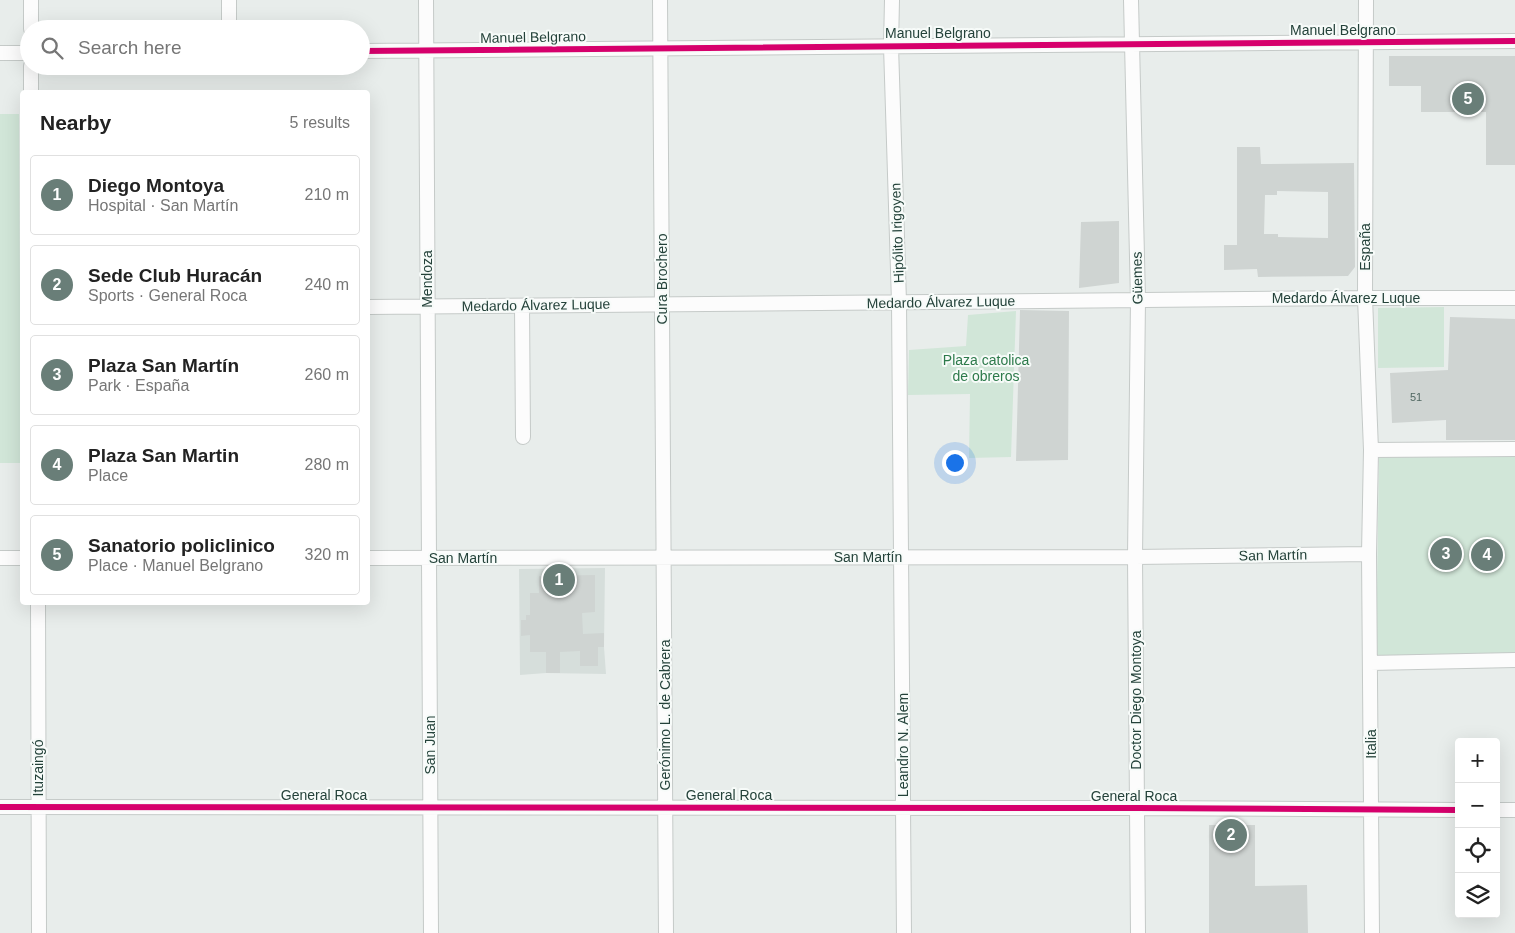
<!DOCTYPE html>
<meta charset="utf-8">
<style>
body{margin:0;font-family:Helvetica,sans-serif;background:#f6f6f6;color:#222}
.controls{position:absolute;right:15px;bottom:15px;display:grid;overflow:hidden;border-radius:5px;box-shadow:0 5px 20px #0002}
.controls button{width:45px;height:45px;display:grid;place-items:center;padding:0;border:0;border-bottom:1px solid #e0e0e0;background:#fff;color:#222;font:25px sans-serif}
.you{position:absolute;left:954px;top:462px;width:18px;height:18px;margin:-12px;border:4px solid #fff;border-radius:50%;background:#1a73e8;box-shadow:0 0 0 8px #1a73e833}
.badge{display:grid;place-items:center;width:32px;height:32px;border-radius:50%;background:#697e78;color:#fff;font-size:16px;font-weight:700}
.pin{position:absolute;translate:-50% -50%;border:2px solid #fff;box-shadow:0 1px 5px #0006}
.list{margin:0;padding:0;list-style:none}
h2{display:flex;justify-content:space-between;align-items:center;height:65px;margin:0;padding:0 20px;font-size:21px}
h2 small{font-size:16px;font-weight:400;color:#767676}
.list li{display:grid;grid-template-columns:32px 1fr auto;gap:15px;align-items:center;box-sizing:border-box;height:80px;margin:0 10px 10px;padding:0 10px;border:1px solid #e0e0e0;border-radius:5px}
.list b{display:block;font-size:19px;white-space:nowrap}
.list p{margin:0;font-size:16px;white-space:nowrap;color:#767676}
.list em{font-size:16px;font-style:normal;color:#767676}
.icon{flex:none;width:28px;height:28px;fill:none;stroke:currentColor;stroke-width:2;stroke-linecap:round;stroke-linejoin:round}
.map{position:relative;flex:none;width:1515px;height:933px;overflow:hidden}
.search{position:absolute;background:#fff;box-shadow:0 5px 20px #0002;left:20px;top:20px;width:350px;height:55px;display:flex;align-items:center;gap:12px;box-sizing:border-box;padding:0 18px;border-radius:28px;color:#767676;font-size:19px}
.panel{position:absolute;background:#fff;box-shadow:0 5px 20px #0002;left:20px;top:90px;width:350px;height:515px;border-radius:5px}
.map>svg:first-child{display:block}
.built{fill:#d6dedb}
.green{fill:#d1e6d8}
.building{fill:#cfd4d2;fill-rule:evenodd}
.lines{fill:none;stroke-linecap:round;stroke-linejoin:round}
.minor-casing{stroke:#c5cac8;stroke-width:16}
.minor{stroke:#fcfcfc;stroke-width:14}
.cycleway-casing{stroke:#f7fbf9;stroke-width:9}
.cycleway{stroke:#d6006c;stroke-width:6}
.labels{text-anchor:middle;stroke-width:4;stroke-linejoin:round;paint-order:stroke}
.number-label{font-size:11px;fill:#506761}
.street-label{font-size:14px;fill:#24423a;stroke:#f7fbf9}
.park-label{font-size:14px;fill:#2d7a4b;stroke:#f7fbf9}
</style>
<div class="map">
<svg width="1515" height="933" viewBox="0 0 1515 933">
<rect width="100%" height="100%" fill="#e8edeb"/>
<path class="built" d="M605 568 604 647 606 674 546 673 520 675 519 569Z"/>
<path class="green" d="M0 114H19L21 463H0Z
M1444 307V367L1378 368V308Z
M1016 311 1011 457 969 458 970 394 908 395 909 350 966 346 968 315Z
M1515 454V653L1376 656 1379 456Z"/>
<path class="building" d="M1389 56H1515V165H1486V112H1421V86H1389Z
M1237 147H1260L1261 164 1354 163 1355 267 1348 276 1258 277 1257 269 1224 270V245H1237ZM1277 191 1328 192V238L1278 237V234H1264L1265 195H1277Z
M1119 221V283L1079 288 1081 222Z
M1020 310 1069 311 1068 460 1016 461Z
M1450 317 1515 319V440H1446V420L1392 423 1390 373 1448 370Z
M595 575V612L582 613 583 634 604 633V647H598V666H580V651L560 652V673H546V652H530V635L521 636V620H526V615H530V593H539V576Z
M1209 825H1255V886L1307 885 1308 933H1209Z"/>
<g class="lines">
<defs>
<path id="minor" d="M31 0V29
M426 0 431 933
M660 0 666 933
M892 0 891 46 899 302 904 933
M1131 0 1138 300 1135 557 1138 933
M1366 0 1365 298 1371 450 1369 554 1372 933
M229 29V0
M361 51 1515 41
M0 53H29
M31 66V92
M522 306 523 437
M368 307 1365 298H1515
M1371 450 1515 449
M0 558H22
M368 558 1135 557 1369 554
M38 602 39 933
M1370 663 1515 660
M0 807 1137 808 1459 810
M1496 810H1515"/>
</defs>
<use href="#minor" class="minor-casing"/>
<use href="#minor" class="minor"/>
<defs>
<path id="cycleway" d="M361 51 1515 41
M0 807 1137 808 1459 810"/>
</defs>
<use href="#cycleway" class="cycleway-casing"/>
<use href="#cycleway" class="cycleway"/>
</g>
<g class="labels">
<g class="number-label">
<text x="1416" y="401">51</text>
</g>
<g class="street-label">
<text x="1343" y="35">Manuel Belgrano</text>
<text x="938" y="38">Manuel Belgrano</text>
<text transform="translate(533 37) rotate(-1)" y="5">Manuel Belgrano</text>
<text transform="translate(897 233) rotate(-92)" y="5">Hipólito Irigoyen</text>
<text transform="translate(1365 247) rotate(-90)" y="5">España</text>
<text transform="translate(1137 278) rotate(-91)" y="5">Güemes</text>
<text transform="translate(427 279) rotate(-90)" y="5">Mendoza</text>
<text transform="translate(662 279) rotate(-90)" y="5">Cura Brochero</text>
<text x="1346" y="303">Medardo Álvarez Luque</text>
<text transform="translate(941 302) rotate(-1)" y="5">Medardo Álvarez Luque</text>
<text transform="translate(536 305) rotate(-1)" y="5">Medardo Álvarez Luque</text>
<text transform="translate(1273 555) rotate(-1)" y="5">San Martín</text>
<text x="868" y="562">San Martín</text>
<text x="463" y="563">San Martín</text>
<text transform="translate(1136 700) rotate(-90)" y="5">Doctor Diego Montoya</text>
<text transform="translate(665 715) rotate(-90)" y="5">Gerónimo L. de Cabrera</text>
<text transform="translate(1371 744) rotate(-90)" y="5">Italia</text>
<text transform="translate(430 745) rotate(-90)" y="5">San Juan</text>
<text transform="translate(903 745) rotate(-90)" y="5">Leandro N. Alem</text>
<text transform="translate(38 768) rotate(-90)" y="5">Ituzaingó</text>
<text x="324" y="800">General Roca</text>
<text x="729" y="800">General Roca</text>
<text x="1134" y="801">General Roca</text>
</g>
<g class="park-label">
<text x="986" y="365">Plaza catolica<tspan x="986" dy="16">de obreros</tspan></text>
</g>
</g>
</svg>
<div class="controls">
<button>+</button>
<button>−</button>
<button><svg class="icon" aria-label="locate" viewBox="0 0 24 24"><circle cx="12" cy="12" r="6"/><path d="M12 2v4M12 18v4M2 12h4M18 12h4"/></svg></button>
<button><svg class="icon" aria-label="layers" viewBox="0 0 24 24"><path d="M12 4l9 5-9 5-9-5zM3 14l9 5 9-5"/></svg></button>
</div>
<div class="you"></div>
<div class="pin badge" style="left:559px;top:580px">1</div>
<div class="pin badge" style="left:1231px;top:835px">2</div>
<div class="pin badge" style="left:1446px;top:554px">3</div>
<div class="pin badge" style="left:1487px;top:555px">4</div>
<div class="pin badge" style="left:1468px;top:99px">5</div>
<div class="search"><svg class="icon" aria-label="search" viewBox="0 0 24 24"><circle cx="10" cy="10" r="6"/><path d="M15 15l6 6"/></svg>Search here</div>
<section class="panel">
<h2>Nearby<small>5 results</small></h2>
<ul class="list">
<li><span class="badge">1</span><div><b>Diego Montoya</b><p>Hospital · San Martín</p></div><em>210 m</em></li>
<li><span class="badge">2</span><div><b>Sede Club Huracán</b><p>Sports · General Roca</p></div><em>240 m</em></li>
<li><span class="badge">3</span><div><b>Plaza San Martín</b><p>Park · España</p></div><em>260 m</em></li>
<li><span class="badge">4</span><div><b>Plaza San Martin</b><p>Place</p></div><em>280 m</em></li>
<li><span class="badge">5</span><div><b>Sanatorio policlinico</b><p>Place · Manuel Belgrano</p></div><em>320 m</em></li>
</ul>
</section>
</div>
